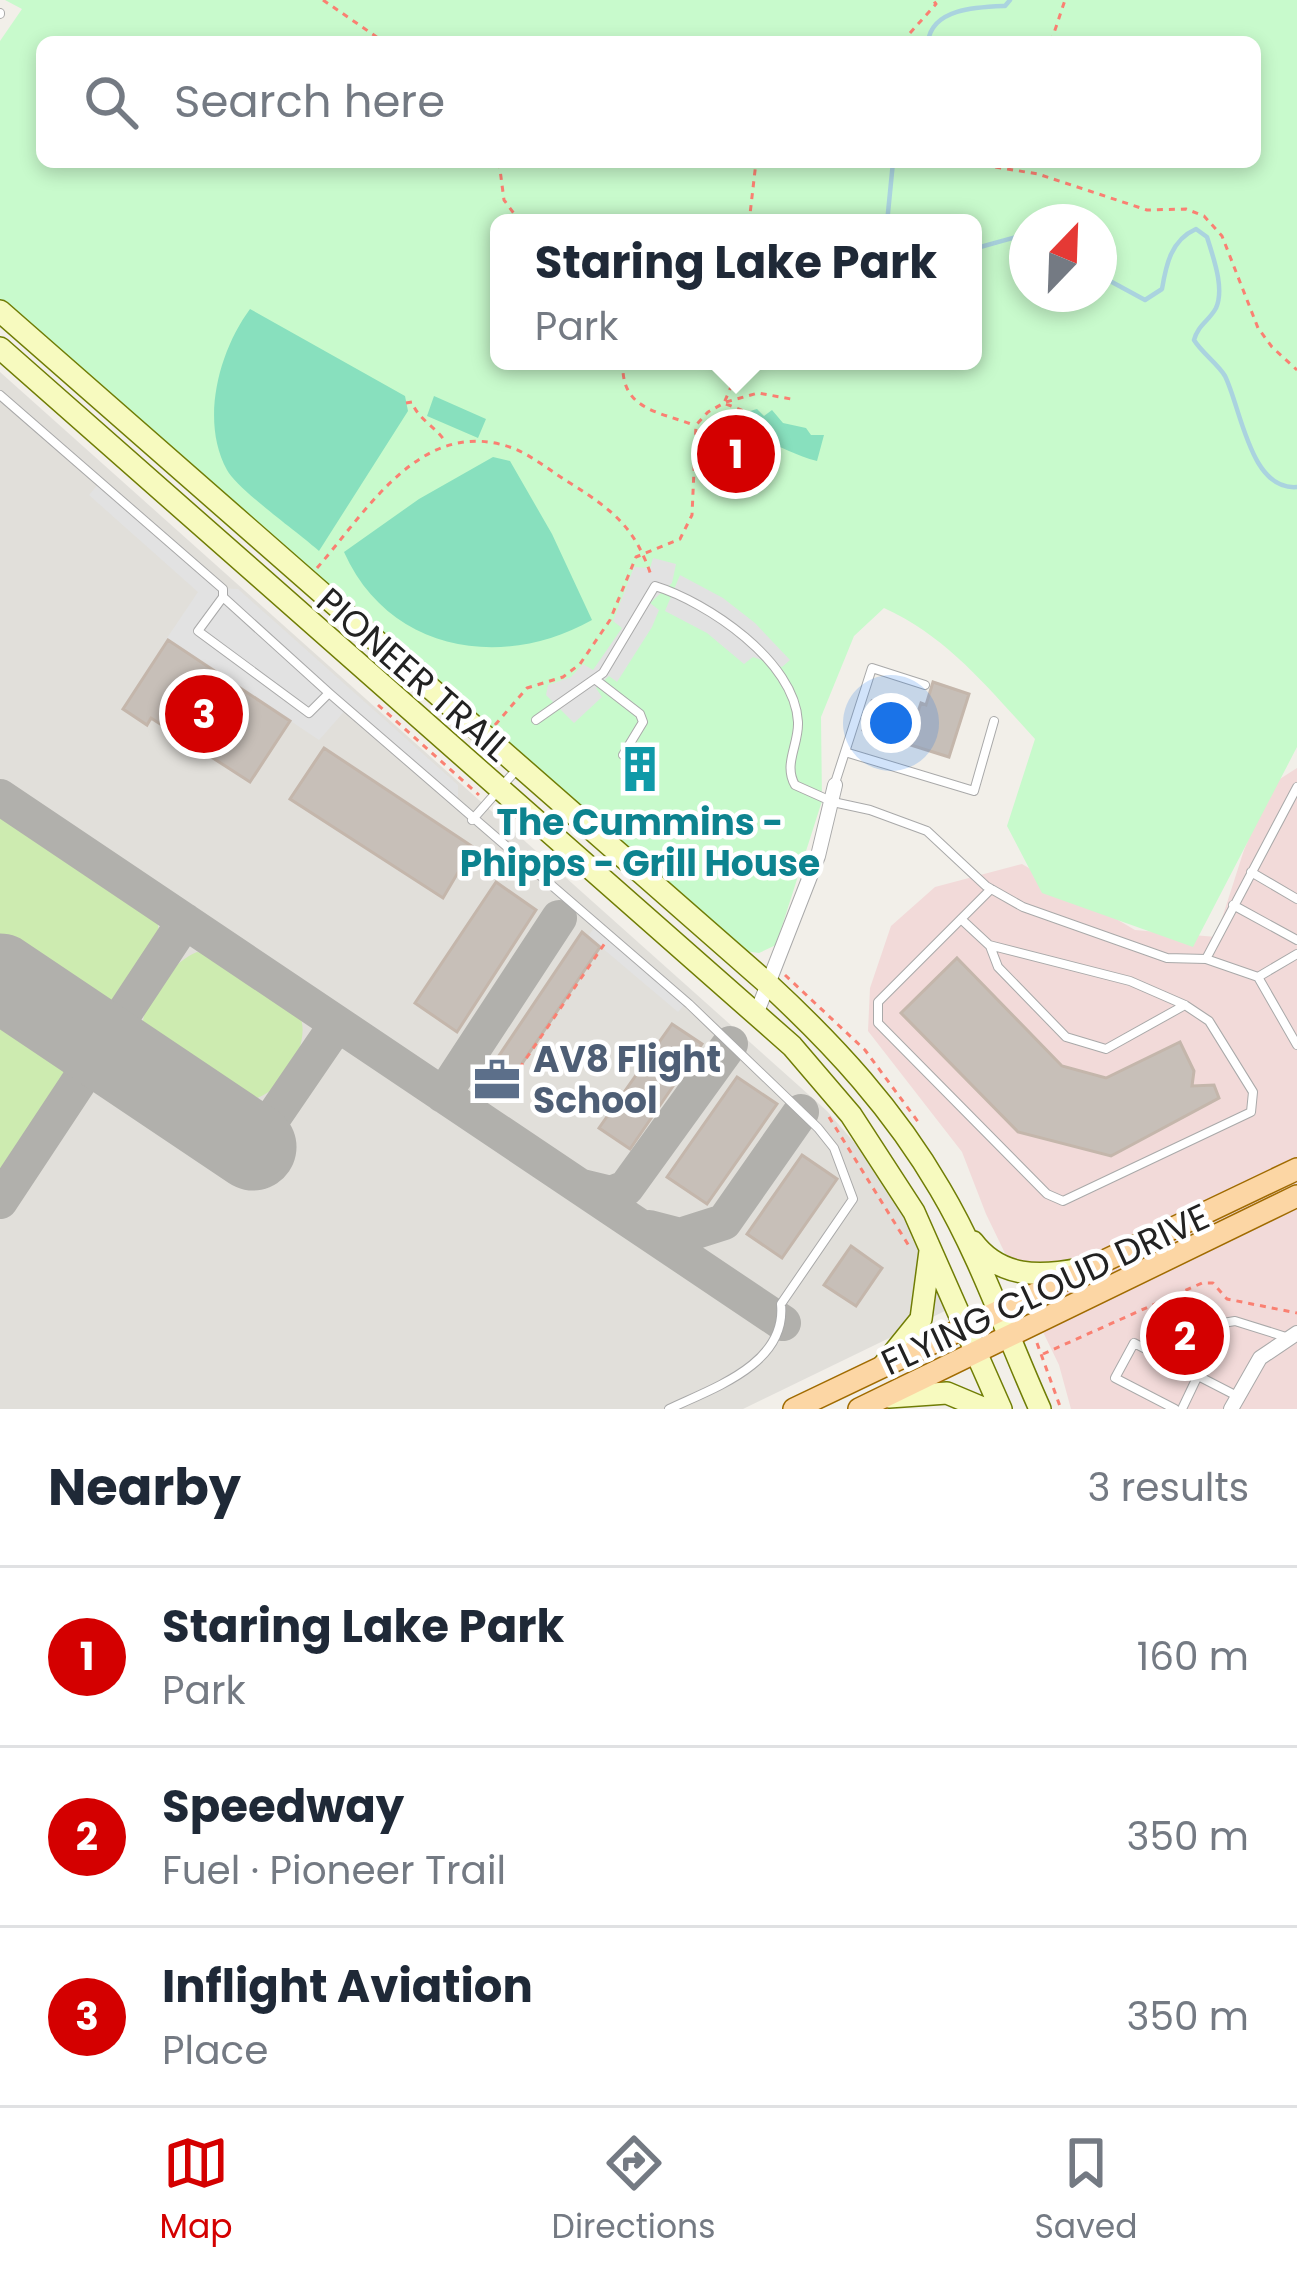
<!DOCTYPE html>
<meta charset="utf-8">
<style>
body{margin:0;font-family:Poppins,sans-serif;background:#f2f2f3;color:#1f2937}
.compass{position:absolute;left:1009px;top:204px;width:108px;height:108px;border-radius:50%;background:#fff;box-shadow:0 6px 18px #0003;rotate:23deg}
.you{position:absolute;left:891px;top:723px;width:42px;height:42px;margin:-30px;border:9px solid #fff;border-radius:50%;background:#1a73e8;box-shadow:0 0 0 18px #1a73e833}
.badge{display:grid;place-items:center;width:78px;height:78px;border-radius:50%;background:#d40000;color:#fff;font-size:39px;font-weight:700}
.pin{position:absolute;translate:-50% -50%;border:6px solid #fff;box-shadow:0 3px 12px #0006}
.popup{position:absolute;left:490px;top:214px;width:492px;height:156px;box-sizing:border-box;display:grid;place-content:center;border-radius:18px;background:#fff;filter:drop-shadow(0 3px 9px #0005);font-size:39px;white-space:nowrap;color:#747a83}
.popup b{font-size:45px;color:#1f2937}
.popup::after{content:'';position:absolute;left:50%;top:100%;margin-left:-24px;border:24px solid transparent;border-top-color:#fff}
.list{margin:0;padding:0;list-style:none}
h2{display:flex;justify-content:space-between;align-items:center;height:156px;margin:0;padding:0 48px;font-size:51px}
h2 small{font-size:39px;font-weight:400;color:#747a83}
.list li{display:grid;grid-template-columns:78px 1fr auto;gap:36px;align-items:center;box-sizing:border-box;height:180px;padding:0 48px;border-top:3px solid #e0e1e3}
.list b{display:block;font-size:45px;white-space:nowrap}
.list p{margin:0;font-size:39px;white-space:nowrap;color:#747a83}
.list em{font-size:39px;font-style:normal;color:#747a83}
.icon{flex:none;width:66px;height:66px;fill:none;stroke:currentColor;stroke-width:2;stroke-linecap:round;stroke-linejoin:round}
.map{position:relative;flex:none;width:1297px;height:1409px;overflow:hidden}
.search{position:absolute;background:#fff;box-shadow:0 6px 18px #0003;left:36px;right:36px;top:36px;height:132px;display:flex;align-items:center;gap:30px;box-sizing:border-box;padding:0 42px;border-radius:18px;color:#747a83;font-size:45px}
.sheet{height:696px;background:#fff}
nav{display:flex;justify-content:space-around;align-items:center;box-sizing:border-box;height:168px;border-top:3px solid #e0e1e3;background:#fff;font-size:33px;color:#747a83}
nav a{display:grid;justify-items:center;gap:6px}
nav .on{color:#d40000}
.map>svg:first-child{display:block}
.commercial{fill:#f2dad9}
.airport{fill:#e1dfda}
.grass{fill:#cdebb0}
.park{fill:#c8facc;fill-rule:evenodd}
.pitch{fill:#88e0be}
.parking{fill:#e2e2e2}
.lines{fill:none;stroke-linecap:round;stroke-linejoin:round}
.stream{stroke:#aad3df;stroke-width:4.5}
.taxiway{stroke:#b1b0ac;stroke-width:36}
.runway{stroke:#b1b0ac;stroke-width:87}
.building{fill:#c7bfb8;stroke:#c4b6ab;stroke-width:3}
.service-casing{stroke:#a9a9a9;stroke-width:10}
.minor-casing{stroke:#a9a9a9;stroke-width:16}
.secondary-casing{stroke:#707d05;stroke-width:24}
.primary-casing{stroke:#a06b00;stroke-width:24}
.path{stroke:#fa8072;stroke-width:3;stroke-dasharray:6 6;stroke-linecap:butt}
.service{stroke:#fff;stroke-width:8}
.minor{stroke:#fff;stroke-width:14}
.secondary{stroke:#f7fabf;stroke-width:21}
.primary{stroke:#fcd6a4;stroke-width:21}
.labels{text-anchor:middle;stroke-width:9;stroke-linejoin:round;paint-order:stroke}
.street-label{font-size:36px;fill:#222;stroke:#fff}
.culture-label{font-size:36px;font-weight:bold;fill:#0d838f;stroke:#fff}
.service-label{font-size:36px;font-weight:bold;fill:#4e5e75;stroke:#fff;text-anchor:start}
</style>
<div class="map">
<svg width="1297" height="1409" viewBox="0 0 1297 1409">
<rect width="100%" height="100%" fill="#f2efe9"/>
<path class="commercial" d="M1297 768V1409H1071L1059 1365 986 1214 962 1152 868 1031 870 988 891 926 935 887 1022 864 1135 930 1216 937 1244 850 1272 784Z"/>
<path class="airport" d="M0 372 827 1111 866 1156 905 1216 947 1310 743 1409H0Z"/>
<path class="grass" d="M0 810 156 918C170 948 124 1014 90 1008L0 947Z
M197 952 218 956 297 1010C316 1038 283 1095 250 1100 224 1105 161 1060 143 1040 135 1011 170 962 197 952Z
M0 1001C31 1022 80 1039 65 1083L0 1181Z"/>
<path class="park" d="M5 0H1297V747L1193 947 1042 893 1007 826 1035 739C989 689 948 637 884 608L854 636 821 717 822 801 776 945 759 953 744 951 0 301V41L22 9ZM42 42H1255V162H42ZM1027 222H1099V294H1027ZM499 223H973V361H499Z"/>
<path class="pitch" d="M250 309 405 396 408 411 319 551C299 533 238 490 227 470 200 421 219 351 250 309Z
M434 396 486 419 478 438 427 416Z
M757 409 764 416 772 410 783 423 806 428 811 435H824L817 461C795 456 778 443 757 441L756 436 748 438 749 433 742 431 750 411Z
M493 457 510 461 552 534 592 620C504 670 389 653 344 552L419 499Z"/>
<path class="parking" d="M100 482 219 588 238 589 458 785V802L350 705 319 740 167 638 198 592 89 495Z
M653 558 676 564 672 583 650 603 659 610 652 627 617 682 609 676 596 688 602 697 574 723 546 695 548 685 571 677 583 664 593 670 622 628 613 621 634 567 650 568Z
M680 575 723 598 755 623 790 660 782 667 753 657 744 664 707 633 665 611Z
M595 927 685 1004 678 1012 588 936Z"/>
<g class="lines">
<path class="stream" d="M928 42C932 8 978 7 1005 6L1010 0
M887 223 893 162
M973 249 1027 234
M1099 275 1145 300 1162 289C1166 265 1171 240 1196 229L1207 237C1213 257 1225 288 1216 308 1209 321 1198 325 1194 340 1202 353 1218 364 1225 376 1241 408 1250 491 1297 487"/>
<path class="taxiway" d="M0 797 783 1323
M443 1095 559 918
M253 1147 337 1024
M582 1187 611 1194 626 1188 730 1044
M0 1201 185 921
M649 1228 680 1236 724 1222 801 1112"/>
<path class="runway" d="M0 977 253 1147"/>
</g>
<path class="building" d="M168 640 290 721 250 782 151 718 147 725 123 709Z
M933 682 969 694 949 757 863 730 872 701 917 715 921 703 926 705Z
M639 745 654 755 647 766 656 772 646 789 625 777Z
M324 748 473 847 443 898 290 799Z
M496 882 536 910 457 1032 415 1003Z
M582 932 600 947 499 1098 480 1084Z
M957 958 1062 1066 1106 1078 1180 1042 1194 1071 1192 1086 1214 1085 1219 1098 1111 1156 1018 1132 901 1013Z
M672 1024 702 1044 680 1076 650 1055Z
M648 1058 678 1079 630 1149 599 1128Z
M737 1077 777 1104 707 1204 667 1177Z
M802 1155 837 1179 782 1258 747 1234Z
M851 1246 882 1268 856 1306 824 1285Z
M1182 1313 1212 1329 1196 1361 1158 1342 1171 1317 1178 1321Z"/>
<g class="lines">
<defs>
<path id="service" d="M0 14V13
M0 395 223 589V597L329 693 309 713 198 631 223 597
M596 680 640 714 643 722 623 755
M329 693 689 1004 818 1128 834 1148 853 1199 781 1304C787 1364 713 1388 669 1409
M536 720 603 673 655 586C707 602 795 661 798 722 799 745 783 764 795 785L833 802 870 810 927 831 986 886 1023 907 1167 958 1206 959 1258 977 1297 1045
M845 752 872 668 925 685
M835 783 845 752 974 791 994 721
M472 820 519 767
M1251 872 1297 899
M1233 905 1297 940
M961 919 989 945 1130 981 1185 1005 1209 1021 1253 1092 1251 1112 1063 1201 1047 1194 878 1023V1002L991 889
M990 946 998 967 1066 1037 1106 1049 1185 1005
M1206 959 1297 787
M1258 977 1297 954
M1175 1409 1115 1378 1134 1343 1237 1396
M1182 1409 1223 1323 1235 1321 1286 1337"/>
<path id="minor" d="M757 1012 818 856 835 785
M1231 1409 1260 1358 1297 1333"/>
<path id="secondary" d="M0 311 768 984C835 1046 894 1110 940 1189 981 1258 1007 1336 1040 1409
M0 348 792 1046 851 1115 914 1212 1001 1409
M973 1242C1000 1278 1040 1277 1080 1269
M883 1366 921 1319 930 1251
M889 1397 947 1393 985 1409"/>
<path id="primary" d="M794 1409 1297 1169
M859 1409 1297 1196"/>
</defs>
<use href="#service" class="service-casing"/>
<use href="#minor" class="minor-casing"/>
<use href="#secondary" class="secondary-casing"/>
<use href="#primary" class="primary-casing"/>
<path class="path" d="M323 0 384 42
M902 42 936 4 933 0
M1051 42 1065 0
M499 162 504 200 521 223
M985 162 989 166 1038 174 1147 210 1186 209 1204 216 1222 236 1258 328 1272 347 1297 370
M749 223 756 162
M623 361C620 409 656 411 694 425
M726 402 758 393 791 399 792 396
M406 403 412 402C418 420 436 426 446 443
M726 404 749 413
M317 568C368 510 423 413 515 449 534 457 552 472 570 483 614 511 635 527 652 578
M378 705 479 795
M495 725 527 688 563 677 580 664 610 620 636 557 680 539 692 515 696 425 708 412 724 403 742 361
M785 975 865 1050 919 1123
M506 1088 605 943
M829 1117 909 1246
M1037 1343 1061 1409
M1043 1354 1202 1283H1213L1227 1299 1297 1313"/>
<use href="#service" class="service"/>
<use href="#minor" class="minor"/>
<use href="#secondary" class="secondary"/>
<use href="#primary" class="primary"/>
</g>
<defs>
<symbol id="building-bare" viewBox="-9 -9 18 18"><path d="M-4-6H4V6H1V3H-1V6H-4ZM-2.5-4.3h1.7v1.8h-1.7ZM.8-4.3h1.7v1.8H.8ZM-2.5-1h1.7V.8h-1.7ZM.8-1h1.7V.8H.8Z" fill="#0f9aa8" stroke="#fff" stroke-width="2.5" paint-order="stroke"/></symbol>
<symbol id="office-bare" viewBox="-9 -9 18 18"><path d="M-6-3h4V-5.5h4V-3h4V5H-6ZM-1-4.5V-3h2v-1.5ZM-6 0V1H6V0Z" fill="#5c6f8a" stroke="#fff" stroke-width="2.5" paint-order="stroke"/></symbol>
</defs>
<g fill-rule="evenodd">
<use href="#building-bare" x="607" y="736" width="66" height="66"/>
<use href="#office-bare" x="464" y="1047" width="66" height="66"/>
</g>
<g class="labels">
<g class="street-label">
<text transform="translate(414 674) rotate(41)" y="13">PIONEER TRAIL</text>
<text transform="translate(1045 1289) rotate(-25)" y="13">FLYING CLOUD DRIVE</text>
</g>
<g class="culture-label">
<text x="640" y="835">The Cummins -<tspan x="640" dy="41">Phipps - Grill House</tspan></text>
</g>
<g class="service-label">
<text x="533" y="1072">AV8 Flight<tspan x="533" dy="41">School</tspan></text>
</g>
</g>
</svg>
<svg class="compass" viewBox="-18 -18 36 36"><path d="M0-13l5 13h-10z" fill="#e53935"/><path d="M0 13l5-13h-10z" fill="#747a83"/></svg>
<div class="you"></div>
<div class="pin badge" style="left:736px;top:454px">1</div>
<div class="popup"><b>Staring Lake Park</b>Park</div>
<div class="pin badge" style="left:1185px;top:1336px">2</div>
<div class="pin badge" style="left:204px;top:714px">3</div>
<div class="search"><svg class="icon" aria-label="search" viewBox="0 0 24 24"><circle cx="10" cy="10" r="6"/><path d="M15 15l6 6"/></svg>Search here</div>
</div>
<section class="sheet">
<h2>Nearby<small>3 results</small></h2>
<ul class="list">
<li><span class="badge">1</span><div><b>Staring Lake Park</b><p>Park</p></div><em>160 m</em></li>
<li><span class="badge">2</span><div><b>Speedway</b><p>Fuel · Pioneer Trail</p></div><em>350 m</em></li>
<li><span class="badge">3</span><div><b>Inflight Aviation</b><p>Place</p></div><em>350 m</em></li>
</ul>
</section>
<nav>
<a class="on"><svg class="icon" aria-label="map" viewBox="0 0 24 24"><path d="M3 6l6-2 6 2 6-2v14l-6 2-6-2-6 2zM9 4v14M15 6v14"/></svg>Map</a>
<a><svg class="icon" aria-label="directions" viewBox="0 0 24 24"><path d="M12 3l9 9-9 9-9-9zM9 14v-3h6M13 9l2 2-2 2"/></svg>Directions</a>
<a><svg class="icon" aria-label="saved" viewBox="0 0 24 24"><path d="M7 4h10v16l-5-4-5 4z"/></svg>Saved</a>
</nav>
